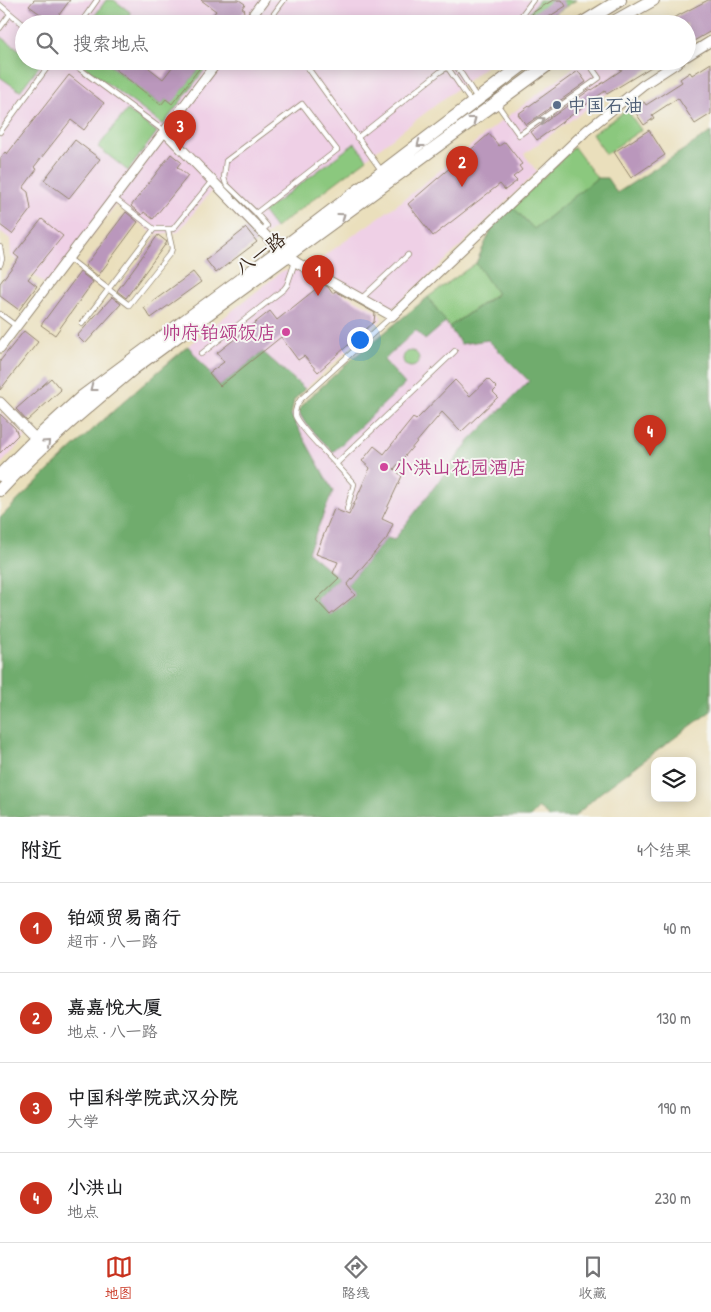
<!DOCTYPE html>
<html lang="zh">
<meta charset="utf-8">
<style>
body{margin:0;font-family:"Patrick Hand","LXGW WenKai TC",sans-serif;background:#f6f6f6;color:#202124}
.controls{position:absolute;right:15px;bottom:15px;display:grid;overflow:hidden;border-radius:10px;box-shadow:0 2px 12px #0003}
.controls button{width:45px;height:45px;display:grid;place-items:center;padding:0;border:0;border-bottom:1px solid #e0e0e0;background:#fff;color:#202124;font:25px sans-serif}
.you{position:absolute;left:359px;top:339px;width:18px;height:18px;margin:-12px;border:4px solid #fff;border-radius:50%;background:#1a73e8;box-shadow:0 0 0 8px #1a73e833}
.badge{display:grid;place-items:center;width:32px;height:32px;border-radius:50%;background:#c8321e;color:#fff;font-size:16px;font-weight:700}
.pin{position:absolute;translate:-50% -41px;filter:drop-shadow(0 1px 2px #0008)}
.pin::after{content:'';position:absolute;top:26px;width:18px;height:15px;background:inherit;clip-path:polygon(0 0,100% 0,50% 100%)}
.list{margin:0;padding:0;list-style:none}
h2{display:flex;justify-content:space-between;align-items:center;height:65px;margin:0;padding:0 20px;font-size:21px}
h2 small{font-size:16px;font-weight:400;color:#757577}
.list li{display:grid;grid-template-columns:32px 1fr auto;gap:15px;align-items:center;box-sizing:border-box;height:90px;padding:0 20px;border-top:1px solid #e0e0e0}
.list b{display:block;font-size:19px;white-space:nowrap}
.list p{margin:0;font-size:16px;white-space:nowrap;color:#757577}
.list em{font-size:16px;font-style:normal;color:#757577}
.icon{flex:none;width:28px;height:28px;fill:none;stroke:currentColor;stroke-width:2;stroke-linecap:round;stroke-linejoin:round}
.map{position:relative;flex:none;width:711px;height:817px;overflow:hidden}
.search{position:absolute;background:#fff;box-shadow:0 2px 12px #0003;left:15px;right:15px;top:15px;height:55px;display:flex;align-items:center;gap:12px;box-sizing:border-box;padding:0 18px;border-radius:28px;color:#757577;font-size:19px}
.sheet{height:425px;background:#fff}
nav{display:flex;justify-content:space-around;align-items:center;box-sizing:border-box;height:70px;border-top:1px solid #e0e0e0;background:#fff;font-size:14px;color:#757577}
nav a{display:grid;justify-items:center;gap:2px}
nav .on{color:#c8321e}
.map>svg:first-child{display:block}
.built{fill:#efd0e6}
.green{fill:#8bc87e;stroke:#63794e}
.forest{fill:#70ac6d;stroke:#566b46}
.building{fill:#ba97bc}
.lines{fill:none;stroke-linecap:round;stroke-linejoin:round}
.service-casing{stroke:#92846d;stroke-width:6}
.minor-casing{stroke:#92846d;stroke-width:11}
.secondary-casing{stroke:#92846d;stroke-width:14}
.service{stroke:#fff;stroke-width:4.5}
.minor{stroke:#fff;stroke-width:9}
.secondary{stroke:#fff;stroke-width:12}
.oneway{stroke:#a79f9a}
.service-dot{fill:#5c6f8a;stroke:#f6f6f2;stroke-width:2}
.hotel-dot{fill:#d1479c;stroke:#f6f6f2;stroke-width:2}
.labels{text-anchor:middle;stroke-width:4;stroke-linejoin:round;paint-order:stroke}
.service-label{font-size:19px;fill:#4e5e75;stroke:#f6f6f2;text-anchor:start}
.street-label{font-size:19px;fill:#3b2a1e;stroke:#f6f6f2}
.hotel-label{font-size:19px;fill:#b23c85;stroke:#f6f6f2;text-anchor:end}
</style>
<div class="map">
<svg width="711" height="817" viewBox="0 0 711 817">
<rect width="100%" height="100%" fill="#f6f6f2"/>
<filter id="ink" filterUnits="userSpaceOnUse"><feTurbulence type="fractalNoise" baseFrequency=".02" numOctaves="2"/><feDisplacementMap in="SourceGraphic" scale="10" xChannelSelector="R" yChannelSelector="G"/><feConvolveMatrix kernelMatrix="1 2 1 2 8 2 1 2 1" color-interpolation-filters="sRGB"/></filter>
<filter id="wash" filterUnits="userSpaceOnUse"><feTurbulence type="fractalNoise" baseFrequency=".0096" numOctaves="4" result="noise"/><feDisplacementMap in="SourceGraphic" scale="20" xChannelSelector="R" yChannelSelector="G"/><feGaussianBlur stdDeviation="1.12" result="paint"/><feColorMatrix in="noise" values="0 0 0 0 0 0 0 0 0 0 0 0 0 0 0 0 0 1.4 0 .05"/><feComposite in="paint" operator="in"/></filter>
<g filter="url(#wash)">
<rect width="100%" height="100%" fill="#eadfbc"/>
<path class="built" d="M0 0H539L521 24H24V61H493L258 241 213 189 178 232 154 234 116 204 51 289 11 256 10 239 0 231Z
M582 61H618L623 69 600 85 607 94 524 154 537 172 447 259 392 309 321 270 324 256 402 201 499 123Z
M298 270 324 283 333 293 336 290 375 310 378 312 382 319 305 389 263 352 220 386 188 346 282 271Z
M428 297 461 344 488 340 529 381 470 440 355 595 330 615 316 600 339 578 307 552 333 491 291 415 298 411 308 399 352 359Z
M0 412 26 437 0 465Z"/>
<path class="green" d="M106 0H114L130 12 131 24H89Z
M539 0H576L538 24H521Z
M0 36 24 53V61H35L40 65 20 91 0 77Z
M77 61H109L108 64 161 105 166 99 172 103 205 61H211L163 125Z
M127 110 157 132 128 171 98 147Z
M627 110 641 130 606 154 592 134Z
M355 143 367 159 275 228 263 212Z
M574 147 597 178 534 229 513 207Z
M476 263 497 293 449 327 428 297Z
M403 359a8 8 0 1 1 16 0a8 8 0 1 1-16 0Z"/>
<path class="forest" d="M711 132V711L600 793 574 817H549L539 808 530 817H0V518C60 458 123 401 188 346L220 386 263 352 305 389 294 400 291 415 333 491 308 552 339 578 316 599 330 615 355 595 347 585 387 538 394 540 470 440 529 381 488 340 461 344 449 327 497 294 476 263 492 228 513 207 534 229 597 178H607L617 193Z
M428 297 446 322 425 340 416 330 384 360 405 384 333 452 305 423 298 411 308 399 352 359Z"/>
<g id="blocks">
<path class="building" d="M34 0H70L53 23 29 6Z
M201 0H239L245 4 242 8 245 10 234 24H206L216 11Z
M553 0H562L566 6 539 23 532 13Z
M708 0H711V31L687 45V24H662Z
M105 61H140L163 79 177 61H205L172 104 166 99 161 105Z
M618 61H661L607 94 605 91 537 140 531 132 591 89 592 90 623 69Z
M711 63V114L695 124 678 98 652 115 654 118 644 125 633 109 644 102 646 105 682 82 680 79 690 72 692 75Z
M578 71 586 82 526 125 518 114Z
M69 75 104 103 84 130 71 120 34 167 37 169 23 188 28 192 31 209 12 234 0 225V159L5 152 7 154Z
M649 130 665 155 631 178 614 152Z
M489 134 499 146 505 142 522 164 519 166 522 170 513 177 517 181 505 190 500 184 433 236 408 204Z
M75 140 100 159 69 198 44 180Z
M171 154 181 162 177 167 188 176 153 219 144 212 142 215 131 206Z
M126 212 138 222 98 276 85 266Z
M42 219 63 236 28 279 37 286 19 310 0 296V283L19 258 14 254Z
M246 228 257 242 216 273 206 260Z
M158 235 167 242 126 298 117 291Z
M80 272 93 282 55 335 41 325Z
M193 272 201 282 151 318 144 308Z
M322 284 328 287 333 294 335 291 375 313 374 322 318 372 304 356 298 360 281 337 220 386 209 373 224 362 217 353 270 311 277 320Z
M112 297 121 304 85 344 77 336Z
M24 331 38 342 0 390V361Z
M51 378 61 390 27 421 16 409Z
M488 379 497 388 493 392 498 397 461 432 442 412 394 469 402 476 382 519 393 524 387 538 347 585 355 595 330 615 316 600 339 578 333 573 338 562 316 554 334 509 349 515 370 468 362 461 374 446 384 454 413 418 416 420 455 380 470 396Z
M0 414 15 428 18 435 0 453Z"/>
</g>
</g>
<g filter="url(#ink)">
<use href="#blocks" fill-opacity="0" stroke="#92846d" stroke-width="1"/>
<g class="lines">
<defs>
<path id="service" d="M0 5 24 25
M80 24 97 0
M277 24 273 15 284 0
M515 24 533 0
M0 28 10 14
M69 61 164 131
M303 61 381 170
M455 64 477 98
M448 68 471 102
M302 104 337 150 256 213 226 184 224 178 226 161Z
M497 104 519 135 599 78 587 61
M0 132 52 61
M357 138 441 71 460 61
M114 198 154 229H173L212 181
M256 213 267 226 261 231
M0 247 2 259 0 265
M68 258 129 305 171 252 172 248 168 230
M362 298 408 255
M0 314 16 326
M392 316 300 400C297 404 295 410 295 415 297 425 328 455 336 464L455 351
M82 324 154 229
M201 354 284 289 287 285 295 262
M336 464 354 484 347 509"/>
<path id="minor" d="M246 24 264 0
M687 56 711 41
M164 131 270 240 287 256 299 264 392 316 587 130 643 85 680 61
M0 348 218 61
M0 402 36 439"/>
<path id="secondary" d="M581 24 620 0
M610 24 653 0
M0 475 36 439 83 396 280 250 528 61
M0 490C41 445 87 407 134 368L553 61"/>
</defs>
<use href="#service" class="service-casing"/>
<use href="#minor" class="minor-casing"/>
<use href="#secondary" class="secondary-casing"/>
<use href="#service" class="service"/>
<use href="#minor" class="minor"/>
<use href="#secondary" class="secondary"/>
</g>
<defs><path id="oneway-chevron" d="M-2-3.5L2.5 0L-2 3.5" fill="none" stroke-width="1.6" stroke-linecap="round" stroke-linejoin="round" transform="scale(1.25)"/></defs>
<g class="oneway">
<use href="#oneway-chevron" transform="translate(473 120) rotate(-37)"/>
<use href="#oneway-chevron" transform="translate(541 120) rotate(-35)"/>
<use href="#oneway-chevron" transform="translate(420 144) rotate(142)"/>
<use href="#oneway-chevron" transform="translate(342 216) rotate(-36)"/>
<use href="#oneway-chevron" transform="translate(93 388) rotate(142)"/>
<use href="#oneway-chevron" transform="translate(47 443) rotate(-42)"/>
</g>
</g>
<circle class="service-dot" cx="557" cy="105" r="5"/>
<g class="hotel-dot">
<circle cx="286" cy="332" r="5"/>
<circle cx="384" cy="467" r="5"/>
</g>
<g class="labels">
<g class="service-label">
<text x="567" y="112">中国石油</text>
</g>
<g class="street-label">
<text transform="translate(260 253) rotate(-36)" y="7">八一路</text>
</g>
<g class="hotel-label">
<text x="276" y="339">帅府铂颂饭店</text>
<text x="394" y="474" text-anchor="start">小洪山花园酒店</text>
</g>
</g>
</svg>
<div class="controls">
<button><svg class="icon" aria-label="layers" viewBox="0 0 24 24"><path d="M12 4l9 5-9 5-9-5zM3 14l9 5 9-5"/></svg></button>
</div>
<div class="you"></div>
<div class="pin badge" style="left:318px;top:296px">1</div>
<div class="pin badge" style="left:462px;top:187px">2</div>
<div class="pin badge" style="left:180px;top:151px">3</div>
<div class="pin badge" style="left:650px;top:456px">4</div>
<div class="search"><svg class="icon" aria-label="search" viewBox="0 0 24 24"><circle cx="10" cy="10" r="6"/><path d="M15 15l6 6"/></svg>搜索地点</div>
</div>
<section class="sheet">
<h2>附近<small>4个结果</small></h2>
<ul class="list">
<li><span class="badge">1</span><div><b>铂颂贸易商行</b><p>超市 · 八一路</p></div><em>40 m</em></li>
<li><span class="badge">2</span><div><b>嘉嘉悦大厦</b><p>地点 · 八一路</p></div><em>130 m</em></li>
<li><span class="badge">3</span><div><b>中国科学院武汉分院</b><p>大学</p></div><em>190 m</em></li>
<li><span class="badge">4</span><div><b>小洪山</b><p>地点</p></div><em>230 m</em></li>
</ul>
</section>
<nav>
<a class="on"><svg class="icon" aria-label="map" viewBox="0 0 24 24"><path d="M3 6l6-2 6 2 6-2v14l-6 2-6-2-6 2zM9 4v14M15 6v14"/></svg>地图</a>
<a><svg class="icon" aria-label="directions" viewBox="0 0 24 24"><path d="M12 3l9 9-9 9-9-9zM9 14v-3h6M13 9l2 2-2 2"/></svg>路线</a>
<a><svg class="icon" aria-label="saved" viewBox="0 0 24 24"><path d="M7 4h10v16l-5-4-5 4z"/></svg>收藏</a>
</nav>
